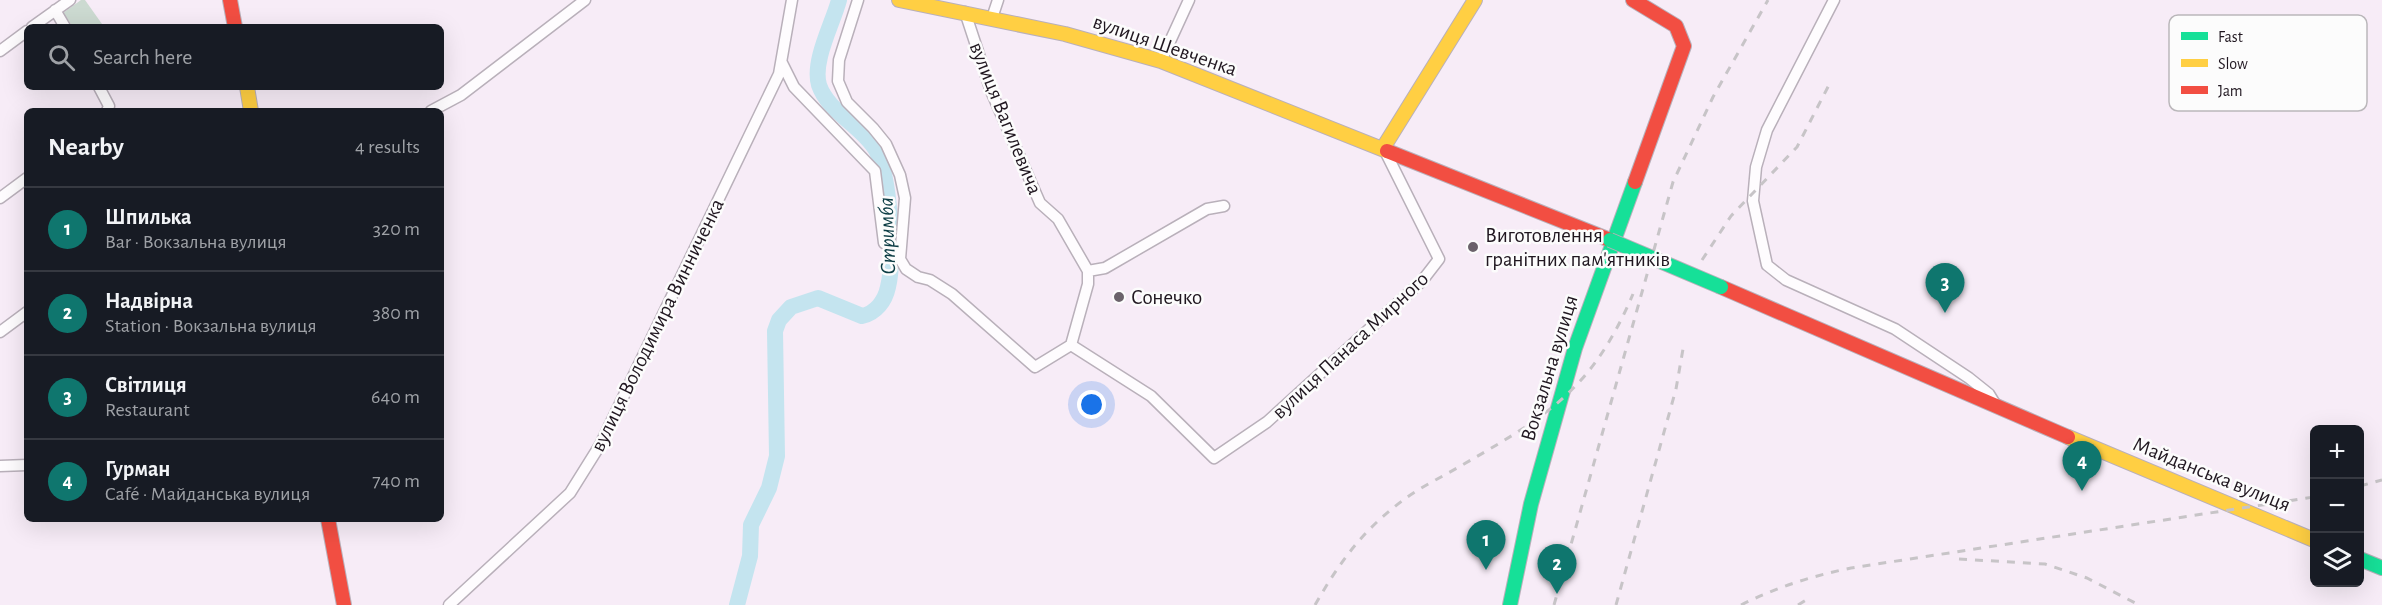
<!DOCTYPE html>
<meta charset="utf-8">
<style>
body{margin:0;font-family:"Alegreya Sans",sans-serif;background:#20242c;color:#f1f3f6}
.controls{position:absolute;right:18px;bottom:18px;display:grid;overflow:hidden;border-radius:9px;box-shadow:0 6px 24px #0002}
.controls button{width:54px;height:54px;display:grid;place-items:center;padding:0;border:0;border-bottom:2px solid #363941;background:#171b24;color:#f1f3f6;font:30px sans-serif}
.you{position:absolute;left:1092px;top:405px;width:21px;height:21px;margin:-15px;border:4px solid #fff;border-radius:50%;background:#1a73e8;box-shadow:0 0 0 9px #1a73e833}
.badge{display:grid;place-items:center;width:39px;height:39px;border-radius:50%;background:#0f766e;color:#fff;font-size:20px;font-weight:700}
.pin{position:absolute;translate:-50% -50px;filter:drop-shadow(0 2px 3px #0008)}
.pin::after{content:'';position:absolute;top:32px;width:21px;height:18px;background:inherit;clip-path:polygon(0 0,100% 0,50% 100%)}
.list{margin:0;padding:0;list-style:none}
h2{display:flex;justify-content:space-between;align-items:center;height:78px;margin:0;padding:0 24px;font-size:26px}
h2 small{font-size:20px;font-weight:400;color:#9ea1a6}
.list li{display:grid;grid-template-columns:39px 1fr auto;gap:18px;align-items:center;box-sizing:border-box;height:84px;padding:0 24px;border-top:2px solid #363941}
.list b{display:block;font-size:22px;white-space:nowrap}
.list p{margin:0;font-size:20px;white-space:nowrap;color:#9ea1a6}
.list em{font-size:20px;font-style:normal;color:#9ea1a6}
.icon{flex:none;width:33px;height:33px;fill:none;stroke:currentColor;stroke-width:2;stroke-linecap:round;stroke-linejoin:round}
.map{position:relative;flex:none;width:2382px;height:605px;overflow:hidden}
.search{position:absolute;background:#171b24;box-shadow:0 6px 24px #0002;left:24px;top:24px;width:420px;height:66px;display:flex;align-items:center;gap:15px;box-sizing:border-box;padding:0 21px;border-radius:9px;color:#9ea1a6;font-size:22px}
.panel{position:absolute;background:#171b24;box-shadow:0 6px 24px #0002;left:24px;top:108px;width:420px;height:414px;border-radius:9px}
.map>svg:first-child{display:block}
.green{fill:#ccdad1}
.lines{fill:none;stroke-linecap:round;stroke-linejoin:round}
.river{stroke:#c4e4ef;stroke-width:16}
.street-casing{stroke:#b9b0ba;stroke-width:13}
.fast-casing{stroke:#b9b0ba;stroke-width:16}
.slow-casing{stroke:#b9b0ba;stroke-width:16}
.jam-casing{stroke:#b9b0ba;stroke-width:16}
.street{stroke:#fefcfe;stroke-width:10}
.fast{stroke:#16e098;stroke-width:14}
.slow{stroke:#ffcf43;stroke-width:14}
.jam{stroke:#f24e42;stroke-width:14}
.rail{stroke:#c7c4c7;stroke-width:3;stroke-dasharray:8 8;stroke-linecap:butt}
.fast-bridge-casing{stroke:#b9b0ba;stroke-width:16;stroke-linecap:butt}
.fast-bridge{stroke:#16e098;stroke-width:14}
.poi-dot{fill:#6b626b;stroke:#fcfcfc;stroke-width:2}
.labels{text-anchor:middle;stroke-width:5;stroke-linejoin:round;paint-order:stroke}
.street-label{font-size:21px;fill:#201720;stroke:#fcfcfc}
.poi-label{font-size:21px;fill:#201720;stroke:#fcfcfc;text-anchor:start}
.water-label{font-size:22px;font-style:italic;fill:#0c3c44;stroke:#fcfcfc}
.key{fill:#fcfcfc;stroke:#bab7ba;stroke-width:1.5}
.key-label{font-size:16px;fill:#201720}
</style>
<div class="map">
<svg width="2382" height="605" viewBox="0 0 2382 605">
<rect width="100%" height="100%" fill="#f7ecf7"/>
<path class="green" d="M81 0H85L102 24 97 27H73L63 13Z"/>
<g class="lines">
<path class="river" d="M737 605 750 556 751 525 769 488 777 456 775 331 779 320 791 307 818 298 862 316C876 313 885 301 888 287 895 258 890 176 876 150 862 126 828 112 819 85 812 61 833 23 839 0"/>
<defs>
<path id="street" d="M858 0 839 60 838 81 847 102 873 128 886 144 900 175 905 198 900 259 906 269 918 277 930 280 952 294 1035 367 1071 345 1088 284V271L1058 219 1040 203 991 91 965 12
M1834 0 1767 130 1756 167 1753 201 1767 265 1786 280 1895 329 1969 378 1989 394 1997 407
M55 10 65 27
M992 18 998 0
M32 27 70 0
M0 51 27 31
M1161 61 1189 0
M782 63 794 87 875 171 884 243
M99 87 109 106 107 111
M431 111 461 95 585 0
M0 198 27 178
M1088 271 1105 268 1207 209 1224 206
M0 332 27 312
M1071 345 1151 396 1214 458 1267 422 1422 281 1439 259 1384 149
M0 466 27 465
M449 605 570 493 600 445 779 74 792 0"/>
<path id="fast" d="M2360 559 2382 568
M1510 605 1531 504 1575 348 1635 182"/>
<path id="slow" d="M899 0 1065 34 1161 61 1387 151
M247 87 251 111
M1383 148 1475 0
M2068 437 2314 540"/>
<path id="jam" d="M230 0 235 27
M1633 0 1676 26 1684 46 1635 182
M1387 151 1610 240
M1721 287 2068 437
M328 519 344 605"/>
</defs>
<use href="#street" class="street-casing"/>
<use href="#fast" class="fast-casing"/>
<use href="#slow" class="slow-casing"/>
<use href="#jam" class="jam-casing"/>
<use href="#street" class="street"/>
<use href="#fast" class="fast"/>
<use href="#slow" class="slow"/>
<use href="#jam" class="jam"/>
<path class="rail" d="M1702 260 1731 216 1797 147 1831 81
M2360 486 2382 480
M1959 559 2045 564 2087 578 2139 605
M1315 605C1339 563 1362 531 1402 501 1420 487 1444 476 1464 464 1549 415 1593 388 1633 294
M1554 605 1673 182 1713 97 1768 0
M1616 605 1676 389 1683 349
M1741 605C1777 587 1812 576 1851 568L2314 497
M1798 605 1811 597"/>
<defs>
<path id="fast-bridge" d="M1610 240 1721 287"/>
</defs>
<use href="#fast-bridge" class="fast-bridge-casing"/>
<use href="#fast-bridge" class="fast-bridge"/>
</g>
<g class="poi-dot">
<circle cx="1473" cy="247" r="6"/>
<circle cx="1119" cy="297" r="6"/>
</g>
<g class="labels">
<g class="street-label">
<text transform="translate(1165 45) rotate(19)" y="7">вулиця Шевченка</text>
<text transform="translate(1006 118) rotate(68)" y="7">вулиця Вагилевича</text>
<text transform="translate(657 325) rotate(-64)" y="7">вулиця Володимира Винниченка</text>
<text transform="translate(1350 345) rotate(-43)" y="7">вулиця Панаса Мирного</text>
<text transform="translate(1549 368) rotate(-73)" y="7">Вокзальна вулиця</text>
<text transform="translate(2212 474) rotate(22)" y="7">Майданська вулиця</text>
</g>
<g class="poi-label">
<text x="1485" y="242">Виготовлення<tspan x="1485" dy="24">гранітних пам'ятників</tspan></text>
<text x="1131" y="304">Сонечко</text>
</g>
<g class="water-label">
<text transform="translate(886 236) rotate(-92)" y="8">Стримба</text>
</g>
</g>
<rect x="2169" y="15" width="198" height="96" rx="9" class="key"/>
<rect x="2181" y="32" width="27" height="8" fill="#16e098"/>
<rect x="2181" y="59" width="27" height="8" fill="#ffcf43"/>
<rect x="2181" y="86" width="27" height="8" fill="#f24e42"/>
<g class="key-label">
<text x="2218" y="42">Fast</text>
<text x="2218" y="69">Slow</text>
<text x="2218" y="96">Jam</text>
</g>
</svg>
<div class="controls">
<button>+</button>
<button>−</button>
<button><svg class="icon" aria-label="layers" viewBox="0 0 24 24"><path d="M12 4l9 5-9 5-9-5zM3 14l9 5 9-5"/></svg></button>
</div>
<div class="you"></div>
<div class="pin badge" style="left:1486px;top:570px">1</div>
<div class="pin badge" style="left:1557px;top:594px">2</div>
<div class="pin badge" style="left:1945px;top:313px">3</div>
<div class="pin badge" style="left:2082px;top:491px">4</div>
<div class="search"><svg class="icon" aria-label="search" viewBox="0 0 24 24"><circle cx="10" cy="10" r="6"/><path d="M15 15l6 6"/></svg>Search here</div>
<section class="panel">
<h2>Nearby<small>4 results</small></h2>
<ul class="list">
<li><span class="badge">1</span><div><b>Шпилька</b><p>Bar · Вокзальна вулиця</p></div><em>320 m</em></li>
<li><span class="badge">2</span><div><b>Надвірна</b><p>Station · Вокзальна вулиця</p></div><em>380 m</em></li>
<li><span class="badge">3</span><div><b>Світлиця</b><p>Restaurant</p></div><em>640 m</em></li>
<li><span class="badge">4</span><div><b>Гурман</b><p>Café · Майданська вулиця</p></div><em>740 m</em></li>
</ul>
</section>
</div>
